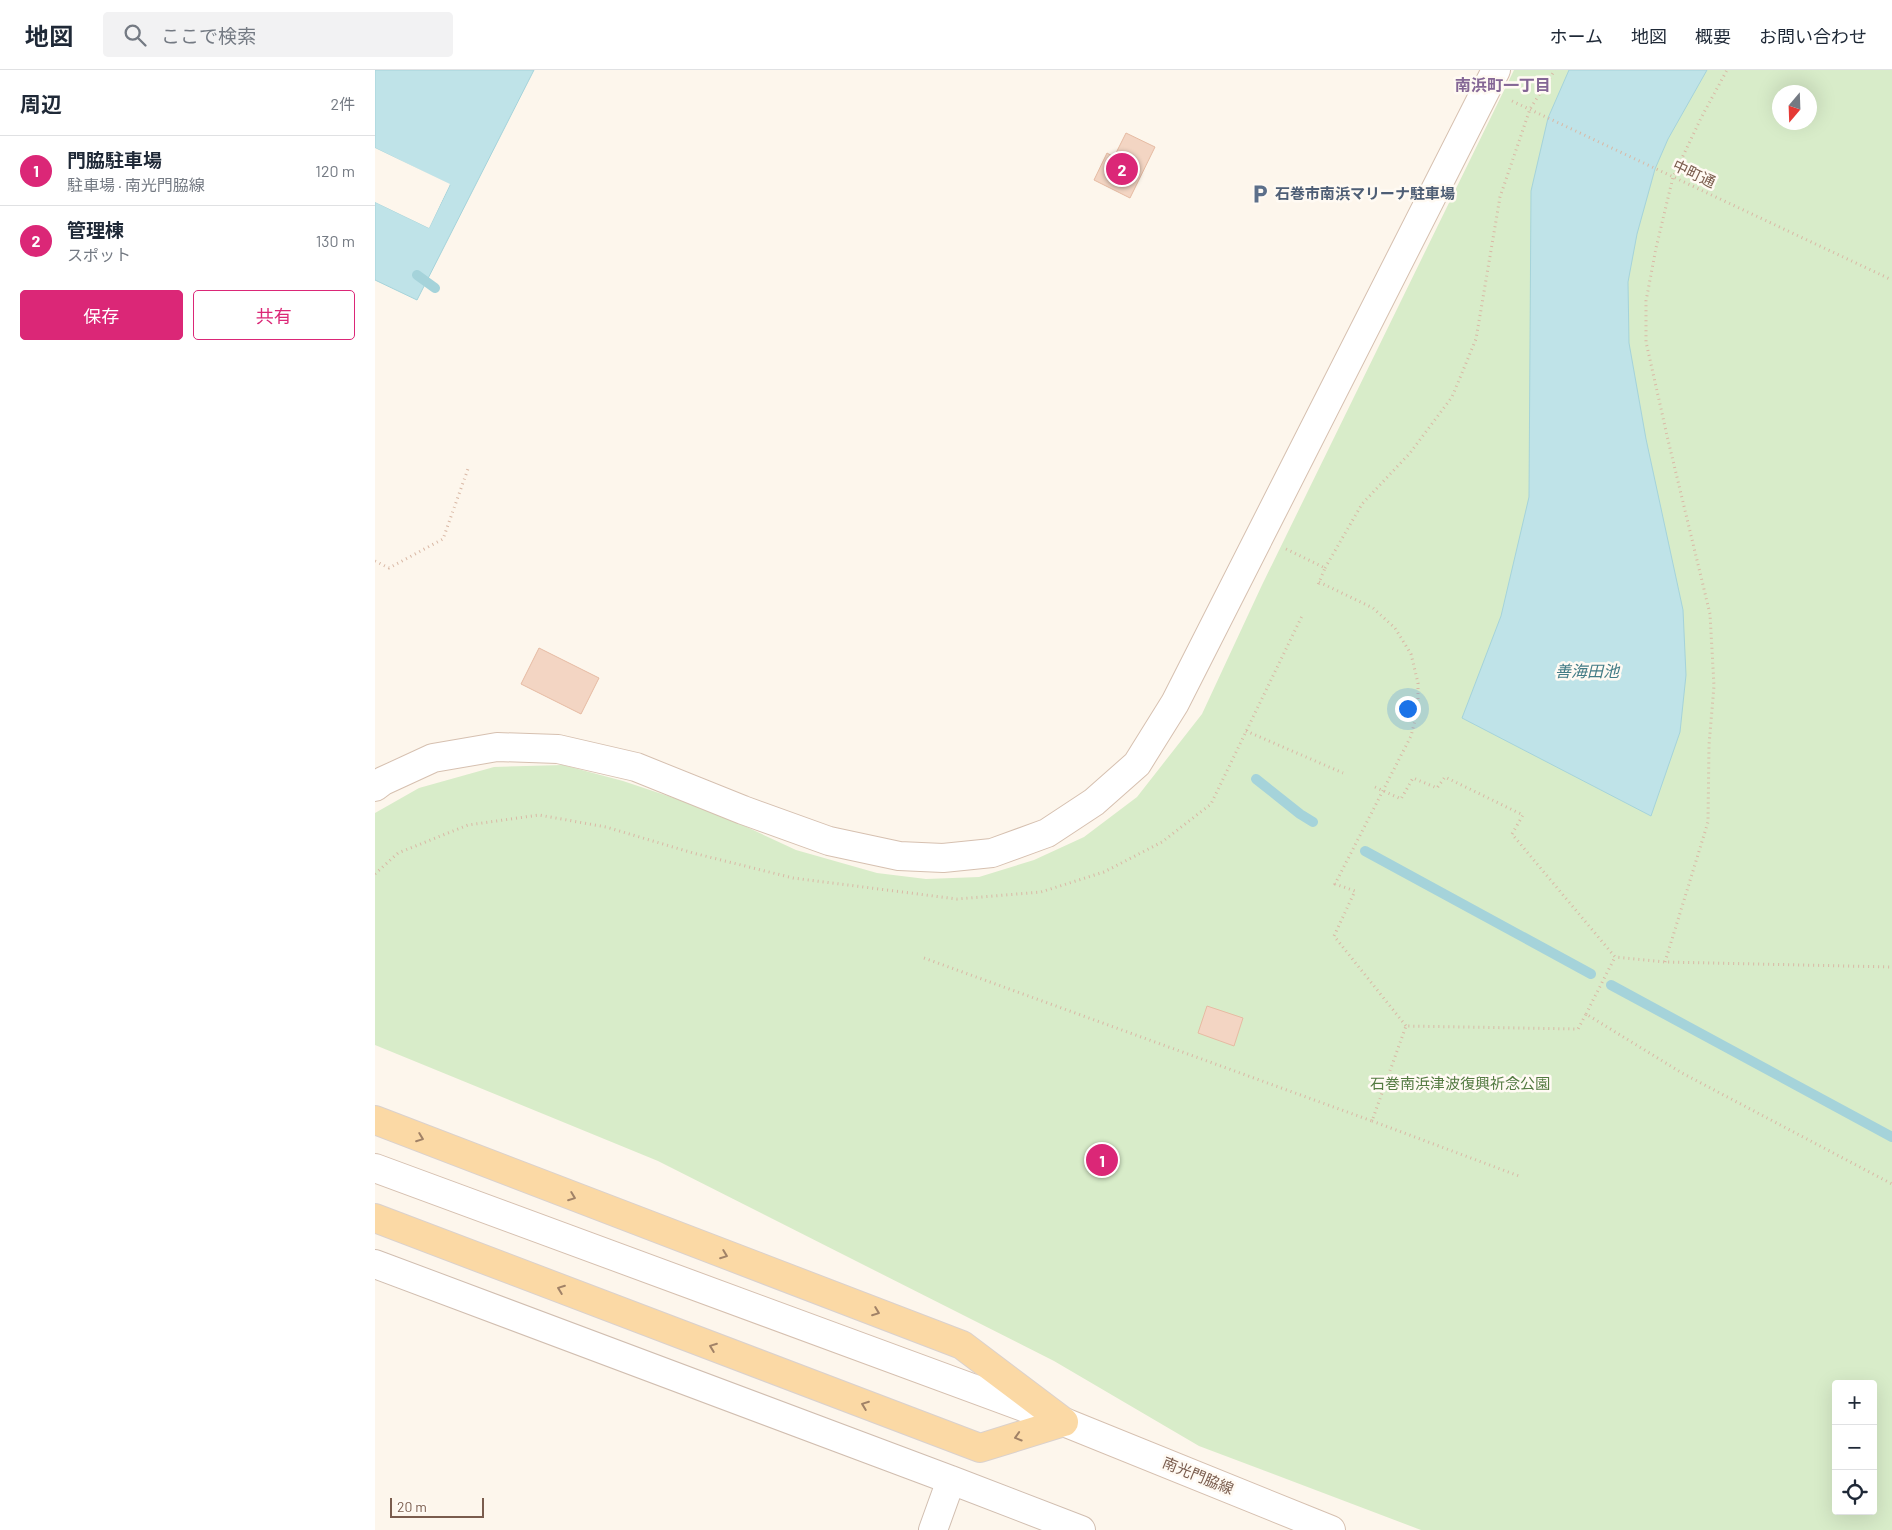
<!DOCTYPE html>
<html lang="ja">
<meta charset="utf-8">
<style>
body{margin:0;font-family:Barlow,"Noto Sans JP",sans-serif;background:#f2f2f3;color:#1f2937}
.controls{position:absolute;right:15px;bottom:15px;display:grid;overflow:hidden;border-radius:5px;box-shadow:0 5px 20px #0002}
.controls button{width:45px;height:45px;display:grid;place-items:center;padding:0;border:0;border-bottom:1px solid #e0e1e3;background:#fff;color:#1f2937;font:25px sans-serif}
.compass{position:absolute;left:1397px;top:15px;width:45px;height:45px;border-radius:50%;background:#fff;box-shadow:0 5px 20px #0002;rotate:199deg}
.scale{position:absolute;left:15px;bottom:12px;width:94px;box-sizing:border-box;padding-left:5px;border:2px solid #7a5c4d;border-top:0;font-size:14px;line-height:18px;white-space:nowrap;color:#7a5c4d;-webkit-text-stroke:4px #fffaf3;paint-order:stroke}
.you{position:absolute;left:1032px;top:638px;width:18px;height:18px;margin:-12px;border:4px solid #fff;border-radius:50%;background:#1a73e8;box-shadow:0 0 0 8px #1a73e833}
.badge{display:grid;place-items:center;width:32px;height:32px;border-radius:50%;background:#db2777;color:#fff;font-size:16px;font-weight:700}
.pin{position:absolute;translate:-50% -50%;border:2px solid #fff;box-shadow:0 1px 5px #0006}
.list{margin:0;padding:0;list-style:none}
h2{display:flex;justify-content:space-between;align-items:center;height:65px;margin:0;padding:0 20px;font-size:21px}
h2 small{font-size:16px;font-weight:400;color:#747a83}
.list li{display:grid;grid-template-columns:32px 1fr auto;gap:15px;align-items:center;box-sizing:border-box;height:70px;padding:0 20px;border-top:1px solid #e0e1e3}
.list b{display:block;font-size:19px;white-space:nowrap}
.list p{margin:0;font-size:16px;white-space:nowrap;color:#747a83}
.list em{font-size:16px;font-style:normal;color:#747a83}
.actions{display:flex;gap:10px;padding:15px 20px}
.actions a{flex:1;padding:11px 0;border:1px solid #db2777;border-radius:5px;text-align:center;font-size:18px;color:#db2777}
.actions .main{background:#db2777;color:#fff}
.icon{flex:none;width:28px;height:28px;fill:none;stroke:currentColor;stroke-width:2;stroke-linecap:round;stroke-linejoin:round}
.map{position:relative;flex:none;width:1517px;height:1460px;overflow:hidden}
header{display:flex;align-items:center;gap:30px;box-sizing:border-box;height:70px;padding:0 25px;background:#fff;border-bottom:1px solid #e0e1e3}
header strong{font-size:24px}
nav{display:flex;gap:28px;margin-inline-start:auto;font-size:18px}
.search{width:350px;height:45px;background:#f2f2f3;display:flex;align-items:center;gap:12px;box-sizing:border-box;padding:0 18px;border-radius:5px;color:#747a83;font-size:19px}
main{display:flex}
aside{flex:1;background:#fff}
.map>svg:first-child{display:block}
.green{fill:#d8ecc9;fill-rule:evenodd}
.water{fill:#bfe3e8;stroke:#a5d3da}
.pier{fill:#fdf6ec}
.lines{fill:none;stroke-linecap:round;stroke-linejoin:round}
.stream{stroke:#a5d3da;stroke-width:10}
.building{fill:#f3d5c3;stroke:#e6bba3}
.street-casing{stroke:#d1beb0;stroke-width:30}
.secondary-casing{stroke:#d6c0b0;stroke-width:30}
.primary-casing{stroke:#dad1cd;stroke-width:30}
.path{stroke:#d9b8a5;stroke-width:3;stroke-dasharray:1 4;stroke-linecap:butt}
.street{stroke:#fff;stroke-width:28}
.secondary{stroke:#fff;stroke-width:28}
.primary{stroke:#fbd9a5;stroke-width:28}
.oneway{stroke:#a18267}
.labels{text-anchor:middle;stroke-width:5;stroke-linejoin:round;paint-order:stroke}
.street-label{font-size:15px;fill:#7a5c4d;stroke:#fffaf3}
.service-label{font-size:15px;font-weight:bold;fill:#4e5e75;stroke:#fffaf3;text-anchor:start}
.park-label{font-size:15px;fill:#537a41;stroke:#fffaf3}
.neighbourhood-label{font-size:16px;font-weight:bold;fill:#846695;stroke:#fffaf3}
.water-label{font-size:16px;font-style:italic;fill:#437c86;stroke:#fffaf3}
</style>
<header>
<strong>地図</strong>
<div class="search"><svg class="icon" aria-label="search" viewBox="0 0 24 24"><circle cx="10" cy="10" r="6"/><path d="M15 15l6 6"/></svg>ここで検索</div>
<nav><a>ホーム</a><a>地図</a><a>概要</a><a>お問い合わせ</a></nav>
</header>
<main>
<aside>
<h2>周辺<small>2件</small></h2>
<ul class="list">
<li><span class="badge">1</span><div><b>門脇駐車場</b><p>駐車場 · 南光門脇線</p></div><em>120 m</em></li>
<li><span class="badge">2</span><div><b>管理棟</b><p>スポット</p></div><em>130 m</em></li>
</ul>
<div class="actions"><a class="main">保存</a><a>共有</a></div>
</aside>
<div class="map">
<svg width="1517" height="1460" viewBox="0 0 1517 1460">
<rect width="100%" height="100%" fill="#fdf6ec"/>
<path class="green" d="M1139 0H1517V1460H1046L824 1376 679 1291 283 1091 0 975V743L44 718 119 697 188 695 248 711 335 740 421 780 502 803 551 809 604 807 659 790 709 767 762 727 827 644 887 515ZM1404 22H1434V52H1404ZM1461 1314H1498V1441H1461Z"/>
<path class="water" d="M0 0H159L42 230 0 210V132L54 158 75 115 0 78Z
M1194 0H1332L1293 69 1280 99 1262 164 1253 212 1254 273 1271 369 1308 540 1311 605 1305 662 1276 746 1087 648 1126 546 1154 427 1156 121 1173 48Z"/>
<path class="pier" d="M0 78 75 114 54 158 0 132V130L53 155 72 116 0 81Z"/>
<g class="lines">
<path class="stream" d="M42 205 60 218
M881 709 925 744 938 752
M990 781 1216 904
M1236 915 1517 1067"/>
</g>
<path class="building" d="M751 63 780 77 755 128 719 110 732 83 739 87Z
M164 578 224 608 206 644 146 614Z
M832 936 868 948 859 976 823 963Z"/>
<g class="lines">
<defs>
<path id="street" d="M0 1194 576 1410
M558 1460 576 1410 706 1460"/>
<path id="secondary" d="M0 717 8 711 58 688 122 677 183 679 261 697 368 740 454 771 524 786 568 788 617 783 672 763 719 732 762 694 800 633 1121 0
M0 1098 689 1352 956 1460"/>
<path id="primary" d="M0 1050 587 1275 689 1352
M0 1148 605 1378 689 1352"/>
</defs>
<use href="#street" class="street-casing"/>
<use href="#secondary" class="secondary-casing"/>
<use href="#primary" class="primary-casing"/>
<path class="path" d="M1137 31 1517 210
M911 479 950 498 943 515
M0 491 14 498 68 469 94 396
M950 498 987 434 1035 383 1077 327 1101 269 1125 127 1155 39 1180 0
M944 512 998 538 1020 558 1036 584 1043 613V639L1036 666 960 814 980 821 959 866 1031 956
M871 661 968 703
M1000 717 1026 729 1038 708 1062 718 1070 707 1148 745 1137 764 1240 887 1290 892 1517 897
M0 804 23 783 93 755 164 745 231 757 318 783 418 808 582 829 666 822 729 802 787 772 836 734 927 546
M549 888 997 1051 1031 956 1203 959 1211 944 1307 1003 1517 1114
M1290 892 1333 752 1334 675 1339 616 1335 544 1293 370 1271 272V231L1281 178 1298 107 1326 48 1352 0
M1211 944 1240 887
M997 1051 1144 1106"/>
<use href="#street" class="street"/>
<use href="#secondary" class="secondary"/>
<use href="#primary" class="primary"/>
</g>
<defs><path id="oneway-chevron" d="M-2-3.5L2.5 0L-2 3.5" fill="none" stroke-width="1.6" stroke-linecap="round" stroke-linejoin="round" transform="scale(1.25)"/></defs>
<g class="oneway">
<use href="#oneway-chevron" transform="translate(45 1068) rotate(21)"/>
<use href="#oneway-chevron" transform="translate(197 1127) rotate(21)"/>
<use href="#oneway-chevron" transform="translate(349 1185) rotate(21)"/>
<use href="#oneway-chevron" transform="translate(186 1219) rotate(-159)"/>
<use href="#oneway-chevron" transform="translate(501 1242) rotate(21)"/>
<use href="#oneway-chevron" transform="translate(338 1277) rotate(-159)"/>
<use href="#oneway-chevron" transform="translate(490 1335) rotate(-159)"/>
<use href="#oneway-chevron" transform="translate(643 1367) rotate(163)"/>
</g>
<defs>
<symbol id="parking-bare" viewBox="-9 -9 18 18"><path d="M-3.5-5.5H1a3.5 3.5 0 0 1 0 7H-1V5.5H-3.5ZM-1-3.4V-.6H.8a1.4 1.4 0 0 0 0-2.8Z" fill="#5c6f8a" stroke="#fffaf3" stroke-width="2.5" paint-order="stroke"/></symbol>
</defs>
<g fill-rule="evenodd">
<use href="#parking-bare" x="871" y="110" width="28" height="28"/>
</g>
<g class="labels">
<g class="street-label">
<text transform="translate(1319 104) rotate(25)" y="5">中町通</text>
<text transform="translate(823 1406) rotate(22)" y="5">南光門脇線</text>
</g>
<g class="service-label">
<text x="900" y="129">石巻市南浜マリーナ駐車場</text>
</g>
<g class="park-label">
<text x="1085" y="1019">石巻南浜津波復興祈念公園</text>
</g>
<g class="neighbourhood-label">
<text x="1128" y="21">南浜町一丁目</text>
</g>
<g class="water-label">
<text x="1212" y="607">善海田池</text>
</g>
</g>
</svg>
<div class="controls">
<button>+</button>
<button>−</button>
<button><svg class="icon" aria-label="locate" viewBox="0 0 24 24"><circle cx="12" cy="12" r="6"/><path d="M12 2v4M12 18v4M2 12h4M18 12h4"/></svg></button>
</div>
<svg class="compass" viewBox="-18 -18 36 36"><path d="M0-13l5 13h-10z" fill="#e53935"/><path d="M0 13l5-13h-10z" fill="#747a83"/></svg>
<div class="scale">20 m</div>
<div class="you"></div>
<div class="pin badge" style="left:727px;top:1090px">1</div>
<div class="pin badge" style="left:747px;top:99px">2</div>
</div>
</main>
